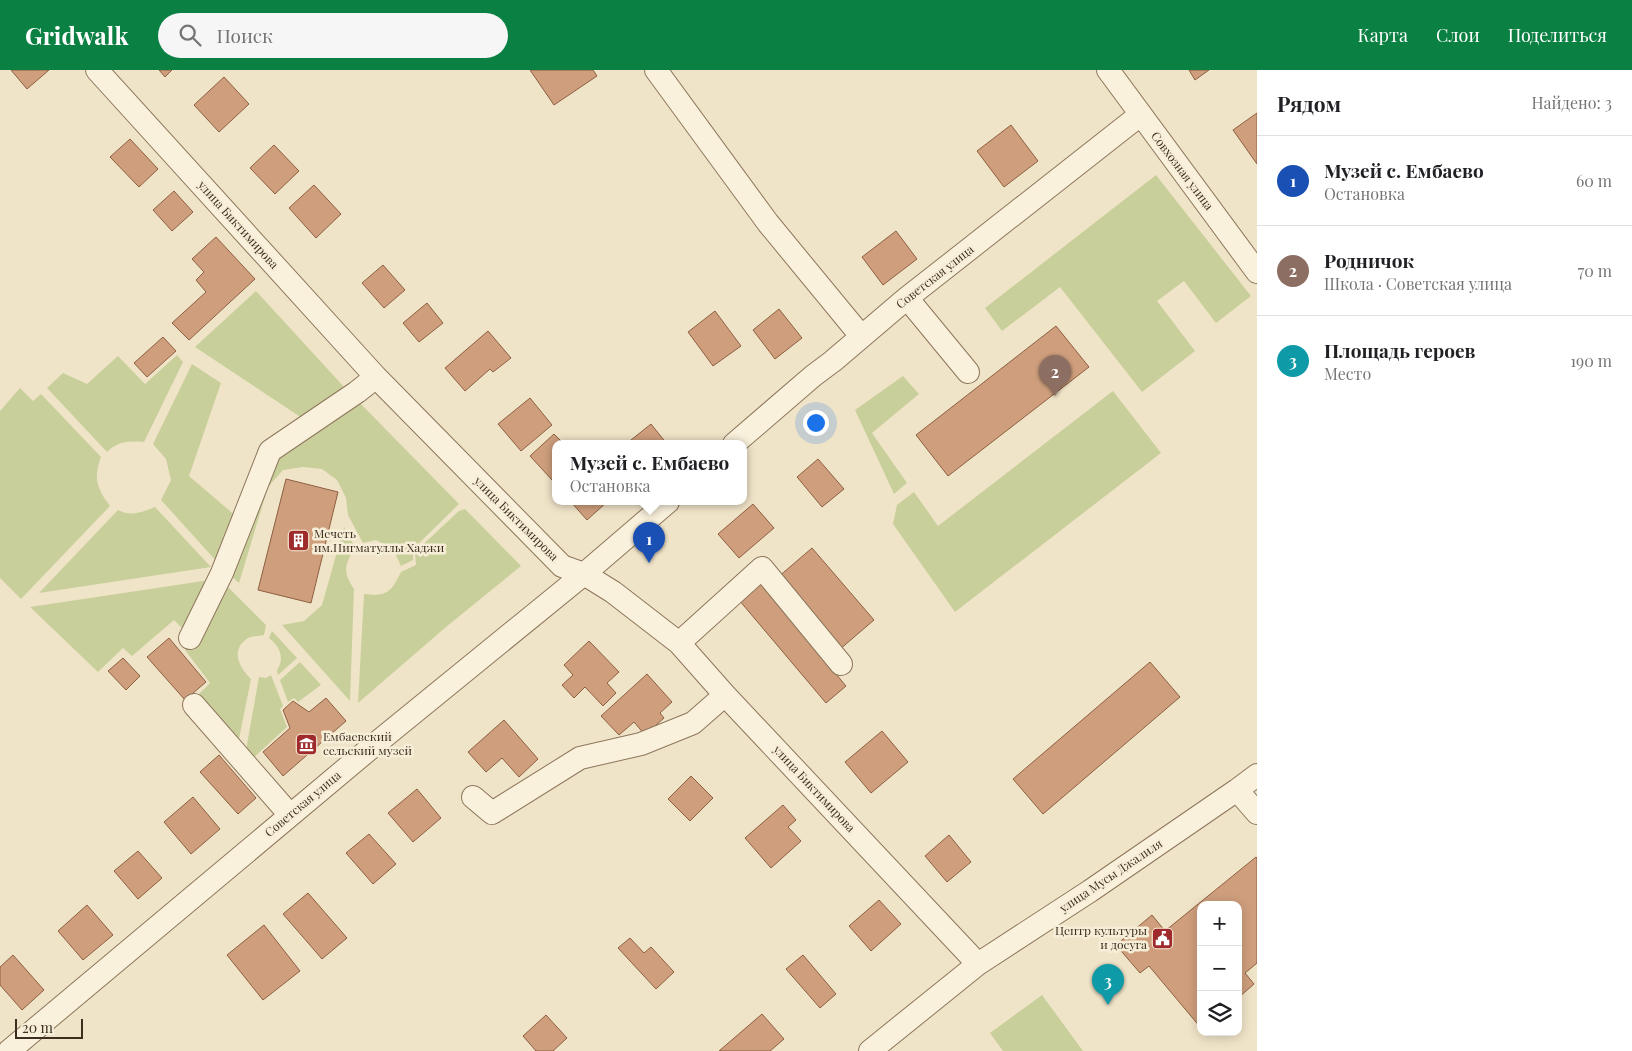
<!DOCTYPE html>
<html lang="ru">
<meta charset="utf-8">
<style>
body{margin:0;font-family:"Playfair Display",serif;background:#f6f6f6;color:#202124}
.controls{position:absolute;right:15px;bottom:15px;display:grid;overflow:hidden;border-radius:10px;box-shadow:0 2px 12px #0003}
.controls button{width:45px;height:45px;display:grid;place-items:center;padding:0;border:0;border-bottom:1px solid #e0e0e0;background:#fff;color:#202124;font:25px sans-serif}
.scale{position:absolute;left:15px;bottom:12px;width:68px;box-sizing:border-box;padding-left:5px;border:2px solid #3d2e20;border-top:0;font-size:14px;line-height:18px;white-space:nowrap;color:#3d2e20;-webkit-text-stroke:4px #f7eed8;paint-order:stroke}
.you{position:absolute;left:815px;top:352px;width:18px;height:18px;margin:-12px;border:4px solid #fff;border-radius:50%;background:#1a73e8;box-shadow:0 0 0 8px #1a73e833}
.badge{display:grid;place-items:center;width:32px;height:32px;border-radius:50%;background:#0b8043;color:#fff;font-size:16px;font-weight:700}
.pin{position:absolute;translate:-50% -41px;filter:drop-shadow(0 1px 2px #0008)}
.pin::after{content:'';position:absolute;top:26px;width:18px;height:15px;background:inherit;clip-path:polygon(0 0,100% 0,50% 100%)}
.popup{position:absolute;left:552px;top:370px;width:195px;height:65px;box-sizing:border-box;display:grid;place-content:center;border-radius:10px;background:#fff;filter:drop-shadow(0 1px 4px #0005);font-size:16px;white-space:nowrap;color:#757577}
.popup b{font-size:19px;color:#202124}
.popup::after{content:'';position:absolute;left:50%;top:100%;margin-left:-10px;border:10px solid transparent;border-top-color:#fff}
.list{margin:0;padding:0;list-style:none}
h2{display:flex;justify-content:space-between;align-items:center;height:65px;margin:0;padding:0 20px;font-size:21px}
h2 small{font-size:16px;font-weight:400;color:#757577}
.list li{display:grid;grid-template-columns:32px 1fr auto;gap:15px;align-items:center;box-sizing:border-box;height:90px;padding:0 20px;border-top:1px solid #e0e0e0}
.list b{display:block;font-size:19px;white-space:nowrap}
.list p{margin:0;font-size:16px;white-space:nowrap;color:#757577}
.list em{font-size:16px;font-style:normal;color:#757577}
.icon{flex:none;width:28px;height:28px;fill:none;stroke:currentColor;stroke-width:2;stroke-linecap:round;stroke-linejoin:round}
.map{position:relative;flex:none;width:1257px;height:981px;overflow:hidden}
header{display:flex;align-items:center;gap:30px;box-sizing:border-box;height:70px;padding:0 25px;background:#0b8043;color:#fff}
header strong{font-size:24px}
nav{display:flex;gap:28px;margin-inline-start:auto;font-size:18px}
.search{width:350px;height:45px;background:#f6f6f6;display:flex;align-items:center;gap:12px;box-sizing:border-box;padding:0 18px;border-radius:28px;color:#757577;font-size:19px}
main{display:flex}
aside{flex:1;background:#fff}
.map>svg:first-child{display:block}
.green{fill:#c9cf9b}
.building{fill:#cf9f7d;stroke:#8d5f41}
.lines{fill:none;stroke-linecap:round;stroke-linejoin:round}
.minor-casing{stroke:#8d765c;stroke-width:24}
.minor{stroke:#faf1dc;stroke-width:22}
.labels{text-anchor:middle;stroke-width:5;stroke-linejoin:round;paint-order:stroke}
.street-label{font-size:12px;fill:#3d2e20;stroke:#f7eed8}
.poi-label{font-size:12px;fill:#3d2e20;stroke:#f7eed8;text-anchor:start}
</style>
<header>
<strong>Gridwalk</strong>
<div class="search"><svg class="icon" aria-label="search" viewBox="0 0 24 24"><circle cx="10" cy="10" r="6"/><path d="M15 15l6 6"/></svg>Поиск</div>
<nav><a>Карта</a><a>Слои</a><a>Поделиться</a></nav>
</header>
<main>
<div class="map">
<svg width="1257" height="981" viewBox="0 0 1257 981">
<rect width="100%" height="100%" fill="#f0e4c8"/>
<path class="green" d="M1156 105 1251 226 1216 253 1184 211 1157 231 1195 281 1142 322 1060 217 1002 261 985 238Z
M256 221 345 318 302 348 195 277Z
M177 285 183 292 144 372C129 371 118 371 107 382L47 318 63 303 87 314 118 286 145 314Z
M192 294 221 313 189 406 237 447 218 493 161 430 171 410 166 389 153 374Z
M903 306 919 324 872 363 907 413 894 424 855 340Z
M20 318 33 331 41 324 101 387C93 409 97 418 110 436L21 529 0 508V341Z
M1113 321 1161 383 955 542 893 454 897 435 914 422 938 456Z
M357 330 459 434 413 479V490L401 496 393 479 376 470 363 473 348 445 346 428 337 410 322 399 303 397 283 400 268 417 239 513 228 503 259 417 282 383Z
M155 437 211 497 39 523 118 440C131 447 143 442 155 437Z
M465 439 521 496 446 557 358 633 364 524C387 527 391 522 401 502L416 495 415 482 459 441Z
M344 457 355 477C345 495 342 501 354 519L350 631 282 555 304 551 322 535Z
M210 510 186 562 174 550 132 586 123 578 98 602 30 537Z
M224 513 266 555 264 565C259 566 252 566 248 568 230 580 239 597 251 609L238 674 198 625 210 613 185 580 194 572Z
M272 561 297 588 278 605 277 600C285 588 280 577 269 568Z
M300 592 321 615 298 632 294 628 288 632 280 610Z
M271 605 283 636 280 639 287 657 252 689 246 680 259 607 266 608Z
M1042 925 1083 981H1003L990 963Z"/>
<path class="building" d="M11 0H49L27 19Z
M159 0H172L165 7Z
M530 0H593L597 6 554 35Z
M1189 0H1209L1195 10Z
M224 7 249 34 219 62 194 35Z
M1257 43V94L1233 60Z
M1011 55 1038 91 1004 117 977 81Z
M130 69 158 99 139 117 110 87Z
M274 75 299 101 275 124 250 98Z
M314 115 341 144 316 168 289 138Z
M174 121 193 142 172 161 153 140Z
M896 161 917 189 883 215 862 187Z
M216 167 255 209 189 270 172 253 206 222 196 210 204 202 192 189Z
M383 195 405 220 384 238 362 213Z
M427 233 443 253 419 272 403 253Z
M779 239 802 268 775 289 753 260Z
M715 241 741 276 713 296 688 262Z
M1056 256 1089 297 948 406 916 365Z
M488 261 511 288 493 302 490 299 465 321 445 298Z
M163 267 176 281 147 307 134 293Z
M530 328 552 355 521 381 498 354Z
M651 354 667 374H626Z
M554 364 564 374H555V410L553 411 530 386Z
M818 389 844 419 822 437 797 407Z
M286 409 338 422 311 533 258 520Z
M571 432H607L587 450Z
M753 434 774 458 739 488 718 464Z
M812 478 874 550 839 580 777 508Z
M760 513 846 616 826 633 739 530Z
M169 568 206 612 185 630 147 587Z
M589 571 619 602 607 613 616 623 603 636 585 617 574 628 562 615 573 605 564 595Z
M123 588 140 606 126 620 108 601Z
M1150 592 1180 627 1043 744 1013 709Z
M647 604 672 632 660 643 664 648 645 665 634 652 619 665 601 646Z
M326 628 346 651 283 706 263 682 290 658 283 640 293 631 309 642Z
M504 650 538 689 519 707 502 688 486 702 468 682Z
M882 661 908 692 871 723 845 692Z
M219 685 256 728 238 744 200 702Z
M691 706 713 728 690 751 668 729Z
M417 719 441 748 413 772 388 743Z
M193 727 220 759 191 784 164 752Z
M783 735 796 750 788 757 801 771 771 798 745 768Z
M369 764 396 794 373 814 346 783Z
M949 765 971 792 947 812 925 786Z
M138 781 162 808 138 829 114 801Z
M1256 787 1257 788V893L1245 903 1254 914 1238 928V835H1201V958L1149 896 1140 903 1116 875 1152 845 1165 861Z
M308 823 347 868 322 889 283 844Z
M879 830 901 854 871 881 849 856Z
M87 835 113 865 83 890 58 861Z
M264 855 300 901 263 930 227 885Z
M630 868 644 883 651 877 674 902 656 919 618 878Z
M13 885 44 920 22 940 0 915V897Z
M803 885 836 924 820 938 786 899Z
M762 944 784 969 770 981H719Z
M546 945 567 968 553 981H536L523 966Z"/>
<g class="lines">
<defs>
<path id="minor" d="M97 0 376 307 562 496 584 504 613 522 679 573 725 625 978 894
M656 0 768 153 861 266
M1108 0 1257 202
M907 228 968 302
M734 374 813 306 833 291 907 228 1140 45
M190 568 222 503 270 381 357 322 376 307
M679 573 762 498 841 594
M194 635 290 745
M1237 720 1257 743
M473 727 492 743 580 688 641 674 693 653 725 625
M9 981 379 671 584 504 668 432
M870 981 978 894 1090 821 1237 720 1257 705"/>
</defs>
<use href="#minor" class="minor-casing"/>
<use href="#minor" class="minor"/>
</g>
<defs>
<symbol id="building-square" viewBox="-11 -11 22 22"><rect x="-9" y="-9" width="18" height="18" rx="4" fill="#9e2a2b" stroke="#f7eed8"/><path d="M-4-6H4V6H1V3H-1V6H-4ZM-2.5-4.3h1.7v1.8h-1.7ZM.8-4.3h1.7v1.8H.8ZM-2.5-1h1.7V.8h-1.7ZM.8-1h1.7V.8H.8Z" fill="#fff"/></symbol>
<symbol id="museum-square" viewBox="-11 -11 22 22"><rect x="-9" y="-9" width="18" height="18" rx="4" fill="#9e2a2b" stroke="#f7eed8"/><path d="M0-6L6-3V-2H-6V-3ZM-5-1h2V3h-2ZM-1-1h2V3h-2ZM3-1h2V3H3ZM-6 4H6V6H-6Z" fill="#fff"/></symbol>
<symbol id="civic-square" viewBox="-11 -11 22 22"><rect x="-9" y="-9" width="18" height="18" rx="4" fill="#9e2a2b" stroke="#f7eed8"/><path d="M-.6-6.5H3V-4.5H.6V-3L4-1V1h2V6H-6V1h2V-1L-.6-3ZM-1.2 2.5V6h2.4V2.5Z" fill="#fff"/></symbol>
</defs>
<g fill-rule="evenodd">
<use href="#building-square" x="286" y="458" width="25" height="25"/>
<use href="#museum-square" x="294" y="662" width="25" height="25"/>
<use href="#civic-square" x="1150" y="856" width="25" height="25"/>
</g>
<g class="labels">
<g class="street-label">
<text transform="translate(1182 101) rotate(53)" y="4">Совхозная улица</text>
<text transform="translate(238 155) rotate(48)" y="4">улица Биктимирова</text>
<text transform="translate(935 207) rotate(-38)" y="4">Советская улица</text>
<text transform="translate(516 449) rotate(45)" y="4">улица Биктимирова</text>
<text transform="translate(814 719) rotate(47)" y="4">улица Биктимирова</text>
<text transform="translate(303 734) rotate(-40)" y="4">Советская улица</text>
<text transform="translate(1111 806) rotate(-34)" y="4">улица Мусы Джалиля</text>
</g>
<g class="poi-label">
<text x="314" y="468">Мечеть<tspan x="314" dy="14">им.Нигматуллы Хаджи</tspan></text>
<text x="323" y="671">Ембаевский<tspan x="323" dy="14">сельский музей</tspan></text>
<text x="1147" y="865" text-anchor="end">Центр культуры<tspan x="1147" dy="14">и досуга</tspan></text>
</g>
</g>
</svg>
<div class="controls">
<button>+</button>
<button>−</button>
<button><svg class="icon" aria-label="layers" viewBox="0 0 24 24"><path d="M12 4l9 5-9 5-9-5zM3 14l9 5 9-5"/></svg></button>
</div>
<div class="scale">20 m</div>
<div class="you"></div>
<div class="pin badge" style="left:649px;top:493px;background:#1a4fb4">1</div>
<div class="popup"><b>Музей с. Ембаево</b>Остановка</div>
<div class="pin badge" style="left:1055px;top:326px;background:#8d6e63">2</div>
<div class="pin badge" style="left:1108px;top:935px;background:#0f9aa8">3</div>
</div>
<aside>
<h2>Рядом<small>Найдено: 3</small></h2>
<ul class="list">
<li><span class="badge" style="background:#1a4fb4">1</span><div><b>Музей с. Ембаево</b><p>Остановка</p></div><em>60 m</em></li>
<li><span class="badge" style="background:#8d6e63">2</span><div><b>Родничок</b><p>Школа · Советская улица</p></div><em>70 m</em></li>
<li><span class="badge" style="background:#0f9aa8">3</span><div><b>Площадь героев</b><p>Место</p></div><em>190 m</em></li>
</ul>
</aside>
</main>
